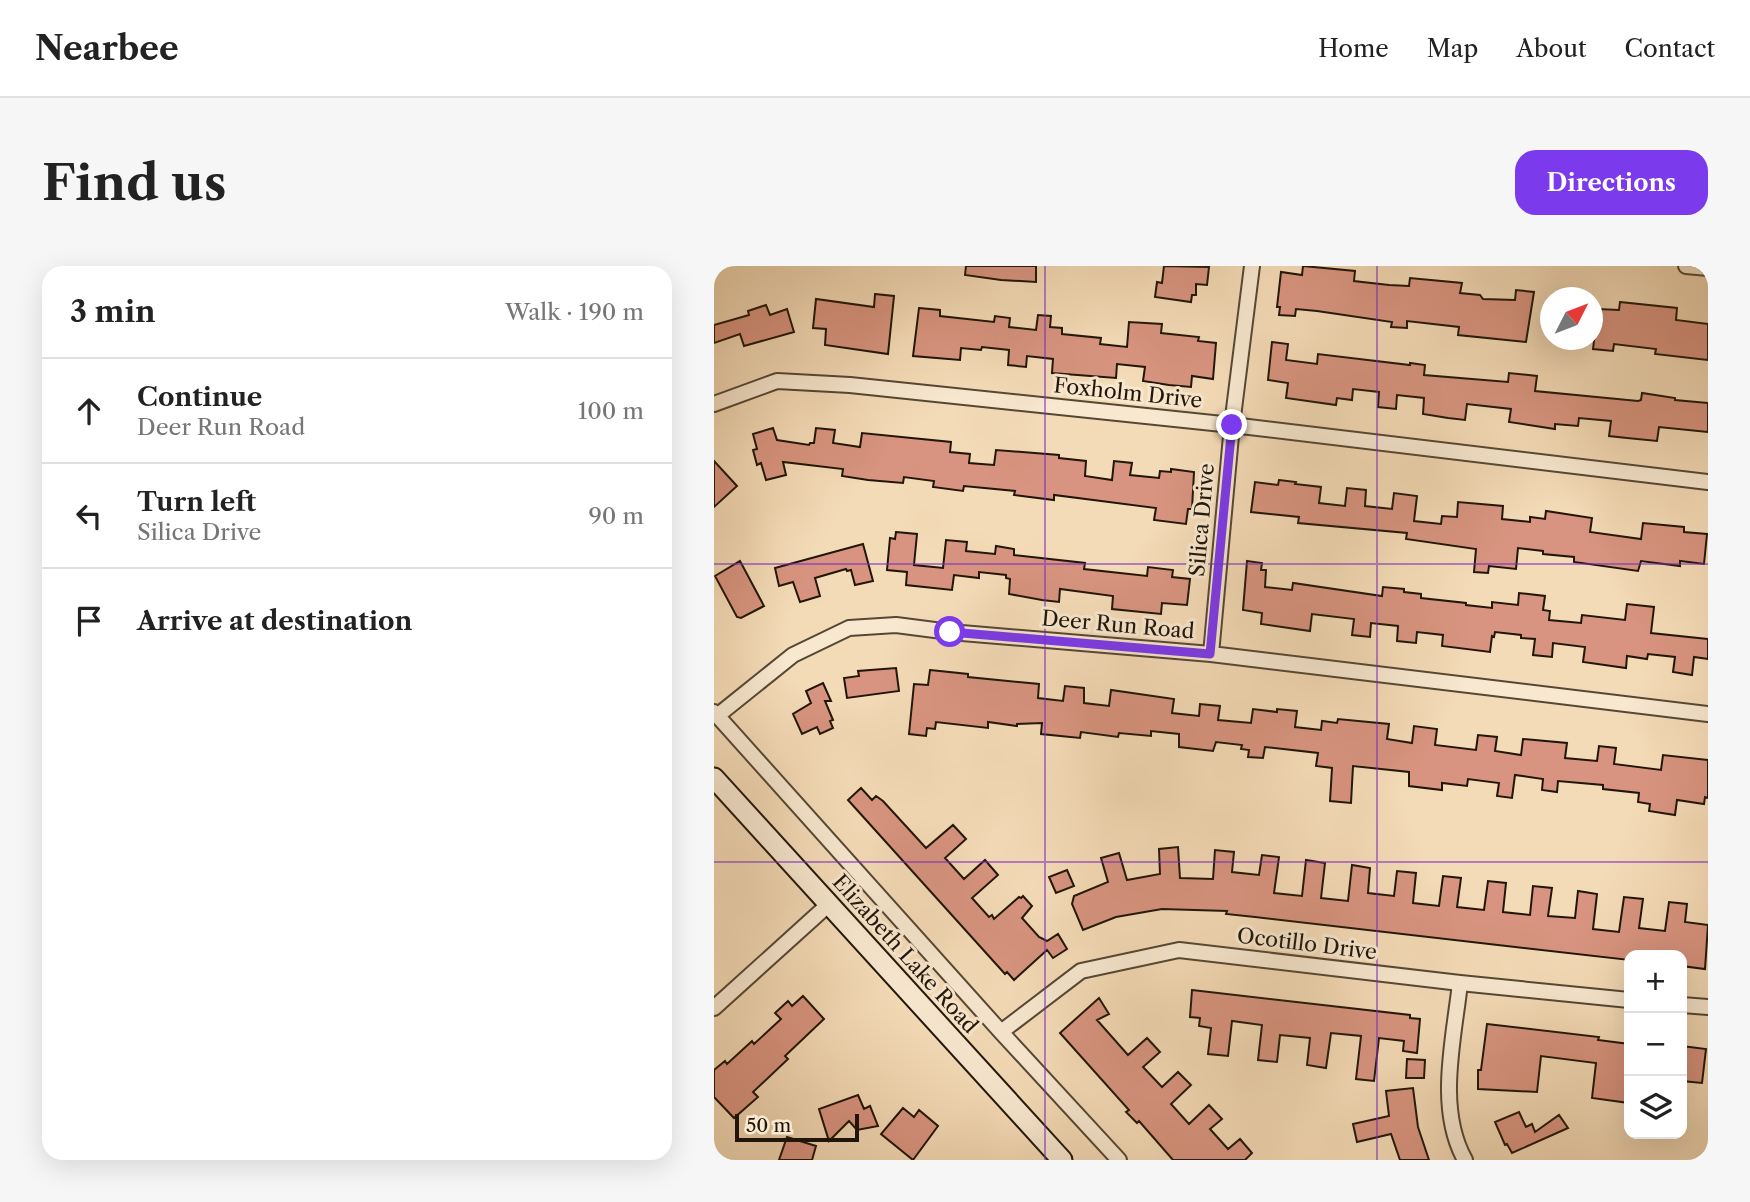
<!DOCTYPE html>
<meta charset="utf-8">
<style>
body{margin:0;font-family:"Libre Caslon Text",serif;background:#f6f6f6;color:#222}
.controls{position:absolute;right:21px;bottom:21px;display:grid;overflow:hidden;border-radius:14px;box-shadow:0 7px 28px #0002}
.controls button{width:63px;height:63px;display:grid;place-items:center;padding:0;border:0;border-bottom:2px solid #e0e0e0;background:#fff;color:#222;font:35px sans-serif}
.compass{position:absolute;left:826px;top:21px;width:63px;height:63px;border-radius:50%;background:#fff;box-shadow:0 7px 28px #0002;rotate:48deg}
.scale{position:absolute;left:21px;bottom:18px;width:124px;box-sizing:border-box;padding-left:7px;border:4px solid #211609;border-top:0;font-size:19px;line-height:24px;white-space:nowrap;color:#211609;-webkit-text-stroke:5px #f8e8d0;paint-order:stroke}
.stop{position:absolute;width:21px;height:21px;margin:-16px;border:5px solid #7c3aed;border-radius:50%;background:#fff}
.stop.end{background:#7c3aed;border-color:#fff;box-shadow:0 2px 7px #0008}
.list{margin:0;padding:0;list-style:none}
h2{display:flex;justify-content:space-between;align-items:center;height:91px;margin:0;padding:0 28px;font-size:30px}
h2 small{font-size:23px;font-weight:400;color:#767676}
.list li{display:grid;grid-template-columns:46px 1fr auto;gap:21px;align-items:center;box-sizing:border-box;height:105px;padding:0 28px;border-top:2px solid #e0e0e0}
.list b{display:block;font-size:26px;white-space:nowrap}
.list p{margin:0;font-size:23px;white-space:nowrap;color:#767676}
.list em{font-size:23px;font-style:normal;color:#767676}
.icon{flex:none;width:38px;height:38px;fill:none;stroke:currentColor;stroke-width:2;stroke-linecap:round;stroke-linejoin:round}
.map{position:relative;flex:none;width:994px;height:894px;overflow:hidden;border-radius:21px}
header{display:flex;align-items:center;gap:42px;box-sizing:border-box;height:98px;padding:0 35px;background:#fff;border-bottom:2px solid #e0e0e0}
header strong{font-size:33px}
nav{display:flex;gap:38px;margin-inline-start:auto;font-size:24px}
.intro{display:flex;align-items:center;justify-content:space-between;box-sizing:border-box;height:168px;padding:0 42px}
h1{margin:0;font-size:49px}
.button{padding:18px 32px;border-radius:21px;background:#7c3aed;color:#fff;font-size:24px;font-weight:700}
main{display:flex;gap:42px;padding:0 42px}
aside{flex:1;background:#fff;border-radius:21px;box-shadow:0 7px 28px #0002}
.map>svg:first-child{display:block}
.building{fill:#d89480;stroke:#211609;stroke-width:2}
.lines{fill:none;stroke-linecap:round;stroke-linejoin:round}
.street-casing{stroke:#564734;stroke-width:18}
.secondary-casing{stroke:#211609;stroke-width:23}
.street{stroke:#f8e8d0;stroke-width:14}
.secondary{stroke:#f8e8d0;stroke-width:19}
.route{stroke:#7c3aed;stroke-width:9}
.grid{fill:none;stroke:#7b2cbf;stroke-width:2;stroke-opacity:0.55}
.labels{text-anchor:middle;stroke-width:6;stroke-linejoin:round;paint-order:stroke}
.street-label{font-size:21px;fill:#211609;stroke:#f8e8d0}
</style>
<header>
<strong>Nearbee</strong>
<nav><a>Home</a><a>Map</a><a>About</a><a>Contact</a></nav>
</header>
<div class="intro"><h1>Find us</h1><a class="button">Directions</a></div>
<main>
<aside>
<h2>3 min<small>Walk · 190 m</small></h2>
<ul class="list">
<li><svg class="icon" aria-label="ahead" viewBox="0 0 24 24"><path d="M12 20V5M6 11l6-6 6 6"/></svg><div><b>Continue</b><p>Deer Run Road</p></div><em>100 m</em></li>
<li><svg class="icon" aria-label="left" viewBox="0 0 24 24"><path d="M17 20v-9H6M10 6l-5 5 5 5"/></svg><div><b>Turn left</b><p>Silica Drive</p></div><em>90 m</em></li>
<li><svg class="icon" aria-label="arrive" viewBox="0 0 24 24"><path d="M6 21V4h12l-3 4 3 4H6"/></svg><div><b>Arrive at destination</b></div></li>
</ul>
</aside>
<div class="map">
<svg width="994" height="894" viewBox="0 0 994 894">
<rect width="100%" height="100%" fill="#f4dbb7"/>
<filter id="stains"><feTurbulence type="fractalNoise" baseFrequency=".00286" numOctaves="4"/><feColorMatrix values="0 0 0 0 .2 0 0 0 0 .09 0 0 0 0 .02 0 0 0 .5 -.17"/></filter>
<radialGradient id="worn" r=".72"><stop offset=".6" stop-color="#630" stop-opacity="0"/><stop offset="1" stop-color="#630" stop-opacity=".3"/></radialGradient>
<path class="building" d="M252 0H322V16L287 14 251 9Z
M450 0 495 1 493 19 482 18V29H478L477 36 441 31 443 16 448 17Z
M589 0 641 5 640 15 675 19 695 20 696 12 748 17 746 27 766 29 769 33 801 34 802 24 820 26 812 76 744 69 745 61 693 55V62L677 61 678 56 603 45 582 43 581 50 565 49 566 41H563L567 6 588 9Z
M161 28 180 30 174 88 111 79 112 63 99 62 102 33 160 41Z
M906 36 963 42 962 54 994 58V94L941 88 942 83 900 78 899 85 879 83 884 43 905 44Z
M52 39 56 49 73 43 80 66 30 80 26 68 0 77V59L35 49 34 45Z
M205 42 226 44V50L280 56 281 50 296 52 295 61 322 64 324 49 337 50 336 61 348 62V68L387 72 386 78 413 81 415 56 448 58 447 67 485 71 484 75 502 77 499 113 478 110 477 121 455 119 429 115 431 101 403 98 402 112 338 107 339 93 313 90 312 101 294 99 295 84 268 81 267 84 247 82 246 94 199 90Z
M558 76 574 78 572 94 603 98 604 88 696 99V97L711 99 710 109 794 116 795 107 823 110 821 125 924 135 927 134 928 127 961 132V134L994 137V166L945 161 943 175 913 172 895 170 897 155 865 152 864 160 841 158V163L795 156 797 143 753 138 751 154 734 152 709 148 710 132 683 129 682 143 664 141 665 126 639 123 638 134 623 132 622 139 572 132 574 117 554 114Z
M59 162 63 174 95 179 96 177H100L102 162 121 164 119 177 146 181 148 167 237 176 236 186 256 188 255 197 280 199 282 184 345 189V192L372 195 371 210 398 214 400 195 418 197 416 209 445 212 446 205 457 206V203L480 206 478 243H474L472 258 440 254 442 242 340 229V234L300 229 301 225 250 220 249 225 219 221 220 215 190 211 189 217 154 214 128 210 129 203 69 196 72 209 52 214 47 197 43 199 39 184 43 183 39 168Z
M0 195 23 220 0 241Z
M565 214 582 216 581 218 607 221 605 237 631 240 633 222 652 224 651 240 678 243 680 227 703 230 700 255 727 258 728 250 743 251 744 236 789 240 788 253 816 256V251L831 253 832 245 878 252 876 266 927 273 929 257 970 261V266L993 268 990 298 966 295V300L927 295 924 305 860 296V291L829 288V285L804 282 802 303 775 300 774 307 760 306 762 283 692 273 693 267 584 257 585 251 537 246 541 216 564 219Z
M182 266 203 268 200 299 229 302 232 274 253 276 252 285 281 288 282 280 300 283V289L371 297 370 303 433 310 434 301 459 304 458 311 476 313 473 339 448 337 447 348 398 343 399 330 346 323 345 336 328 334 295 328 296 313 292 312V309L265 306V312L240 309 238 324 192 319 193 306 173 304 176 272 181 273Z
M149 278 159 315 141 319 137 304 133 305 132 303 101 312 106 330 86 336 79 316 65 320 61 302Z
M26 295 50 340 27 352 23 351 1 310Z
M533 295 548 297 547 304H552L551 321 578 324 579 317 668 330 669 321 690 323V326L707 328V332L752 337V339L778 342V336L804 339 805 327 831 330 829 344 836 345 835 354 867 357 868 349 911 354 913 338 940 341 937 367 994 373V393L980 391 978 409 959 406 961 391 934 388 933 393 913 390 912 402 869 396 871 381 839 377 838 391 819 389 821 373 807 372V369L781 366 780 371 778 370 776 386 728 380 729 369 703 366 702 377 683 375 684 360 657 357 656 371 638 369 640 353 598 348 596 365 547 358 548 347 529 344Z
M182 402 185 425 133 432 130 412 145 410 144 405Z
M216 404 254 408V411L325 418 324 432 349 435 351 420 370 422V437L395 440 397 424 460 433 458 447 485 450 486 438 506 440 504 454 537 457 539 443 563 446V443L583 445 581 461 607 464 608 455 623 457 624 453 675 458 673 473 698 477 700 460 723 463 721 479 762 484 764 469 783 471 781 485 807 489 809 473 853 477 851 492 883 495 885 480 902 482 900 498 947 504 949 489 994 494V532L991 531 990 538 963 534 961 549 935 545 936 538 924 536 925 527 889 523V519L844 515 843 526 828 524 829 513 801 509 798 532 783 530 785 517 754 513 753 520 728 517V524L695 520V506L639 500 637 537 616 535 618 502 602 500 604 487 551 481 549 492 534 491 535 484 527 483 528 479 502 476 499 485 465 481V468L437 465V470L405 467 404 471 367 466 366 472 327 468 328 457 303 458V460L274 456V462L222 456 221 463 213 462 212 470 195 468 200 418 214 419Z
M109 417 117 435H111L119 454 116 455 119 462 106 468 103 461 88 468 79 448 97 437 92 425Z
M147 522 158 534 162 530 169 535 212 582 239 559 252 573 231 592 250 613 271 594 284 609 258 632 275 651 278 649 280 653 305 631 307 632 309 630 318 640 308 652 325 671 333 675 344 668 353 683 339 692 333 684 300 714 293 706 291 708 134 534Z
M464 581 466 612 499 613 501 584 520 586 518 606 545 609 548 589 565 591 560 627 588 630 592 594 611 597 607 632 634 635 638 599 656 602 654 627 680 630 683 605 702 607 699 637 725 640 729 610 747 612 743 641 770 644 774 615 792 617 789 646 816 649 819 620 838 622 834 650 861 652 864 625 883 628 879 663 905 666 910 631 929 633 925 662 951 665 955 636 973 638 971 656 994 659 991 703 968 700V689H915V694L541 651 512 648 513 645 448 643 402 651 369 664 358 638 360 630 394 616 387 592 405 587 413 614 446 608 445 583Z
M353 604 360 620 342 627 335 611Z
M478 724 696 749V752L706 753 703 787 689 785 690 775 665 772 660 815 642 813 647 770 617 767 612 802 593 799 596 772 566 769 563 796 544 794 548 759 518 755 514 790 494 788 497 762 485 760 486 752 476 751Z
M89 730 110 753 71 790 74 793 39 826 44 831 20 852 0 831V804L11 795 13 798 38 775 40 778 67 753 61 747 74 735 78 740Z
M385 732 395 748 383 754 414 789 433 772 446 786 429 801 448 821 464 806 477 819 457 838 475 858 495 839 508 853 496 863 514 883 526 873 538 887 531 894H459L425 855 423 857 412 846 415 844 346 767Z
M773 758 885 771 884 774 915 778V837L878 832 882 797 827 790 823 826 764 823V804H767Z
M968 780 992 783 988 817 968 815Z
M693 793 711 794 710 812H692Z
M699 822 704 861 715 894H686L677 868 643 876 639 858 675 850 672 825Z
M144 829 150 843 156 840 164 860 143 864 135 855 115 875 105 843Z
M189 842 200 851 205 844 224 860 199 894 167 868Z
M805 846 812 861 818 858 821 866 845 849 854 862 798 887 793 878 791 879 781 856Z
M73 871 102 880 98 894H65Z"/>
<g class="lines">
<defs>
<path id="street" d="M972 0 994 2
M0 138 63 115 136 119 518 159 994 216
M497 388 518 159 538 0
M0 446 287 766 405 894
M3 450 79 389 135 362 182 359 236 366 497 388 994 448
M746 717C740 773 722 842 751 894
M968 739 994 741
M0 742 115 638
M287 766 367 705 465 684 746 717 915 734"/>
<path id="secondary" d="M0 512 348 894"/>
</defs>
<use href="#street" class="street-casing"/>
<use href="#secondary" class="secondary-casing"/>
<use href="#street" class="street"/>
<use href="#secondary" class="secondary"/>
</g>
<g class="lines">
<path class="route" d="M236 366 496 388 518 159"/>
</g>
<path class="grid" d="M331 0V894M663 0V894M0 298H994M0 596H994"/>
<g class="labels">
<g class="street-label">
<text transform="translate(414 127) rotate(6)" y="7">Foxholm Drive</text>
<text transform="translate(488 254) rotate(-85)" y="7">Silica Drive</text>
<text transform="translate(404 359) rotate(5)" y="7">Deer Run Road</text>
<text transform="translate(593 678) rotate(7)" y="7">Ocotillo Drive</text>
<text transform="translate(191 688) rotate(48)" y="7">Elizabeth Lake Road</text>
</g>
</g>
<rect width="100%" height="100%" filter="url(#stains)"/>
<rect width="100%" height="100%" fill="url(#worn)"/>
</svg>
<div class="controls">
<button>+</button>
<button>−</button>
<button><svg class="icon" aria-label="layers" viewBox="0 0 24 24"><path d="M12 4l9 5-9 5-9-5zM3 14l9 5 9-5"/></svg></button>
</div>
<svg class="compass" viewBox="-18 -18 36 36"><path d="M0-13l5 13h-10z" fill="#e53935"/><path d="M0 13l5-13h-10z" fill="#767676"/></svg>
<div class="scale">50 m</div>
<div class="stop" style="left:236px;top:366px"></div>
<div class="stop end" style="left:518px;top:159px"></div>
</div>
</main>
